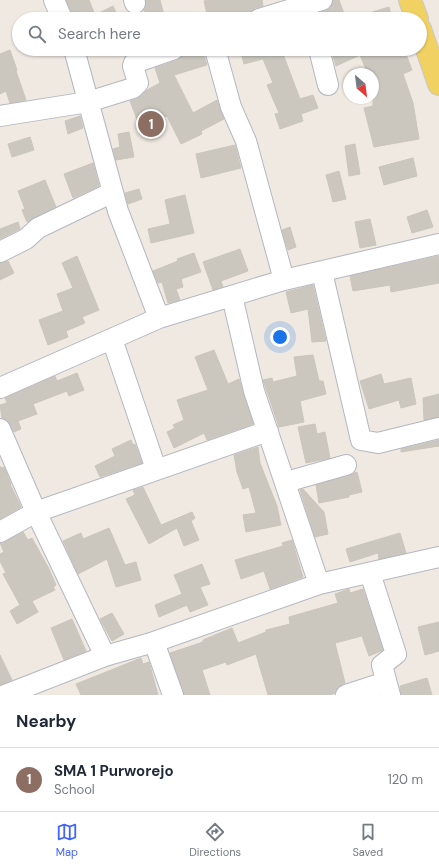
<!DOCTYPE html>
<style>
body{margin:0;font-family:"DM Sans",sans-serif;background:#f6f6f7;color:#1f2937}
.compass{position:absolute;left:343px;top:68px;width:36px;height:36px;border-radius:50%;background:#fff;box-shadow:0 1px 3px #0004;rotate:152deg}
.you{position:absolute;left:280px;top:337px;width:14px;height:14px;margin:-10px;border:3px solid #fff;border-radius:50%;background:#1a73e8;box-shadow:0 0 0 6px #1a73e833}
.badge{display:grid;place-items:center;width:26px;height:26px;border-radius:50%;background:#4264fb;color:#fff;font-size:13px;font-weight:700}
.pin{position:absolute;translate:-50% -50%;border:2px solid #fff;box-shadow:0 1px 4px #0006}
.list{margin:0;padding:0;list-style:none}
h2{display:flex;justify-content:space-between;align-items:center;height:52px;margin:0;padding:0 16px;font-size:17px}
h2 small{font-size:13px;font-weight:400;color:#747a83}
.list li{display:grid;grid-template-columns:26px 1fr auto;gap:12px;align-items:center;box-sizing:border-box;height:64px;padding:0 16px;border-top:1px solid #e0e1e3}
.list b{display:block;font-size:15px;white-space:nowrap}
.list p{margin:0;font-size:13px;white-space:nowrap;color:#747a83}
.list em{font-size:13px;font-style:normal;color:#747a83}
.icon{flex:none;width:22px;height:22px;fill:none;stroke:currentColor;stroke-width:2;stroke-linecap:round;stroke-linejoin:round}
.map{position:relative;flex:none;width:439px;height:695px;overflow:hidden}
.search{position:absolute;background:#fff;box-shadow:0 1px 3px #0004;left:12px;right:12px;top:12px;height:44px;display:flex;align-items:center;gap:10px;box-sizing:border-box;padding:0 14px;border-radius:22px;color:#747a83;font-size:15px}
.sheet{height:116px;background:#fff}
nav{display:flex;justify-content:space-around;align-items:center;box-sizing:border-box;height:56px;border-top:1px solid #e0e1e3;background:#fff;font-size:11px;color:#747a83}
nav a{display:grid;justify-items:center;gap:2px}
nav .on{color:#4264fb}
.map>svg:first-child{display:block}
.building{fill:#cbc7bf;stroke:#cbc5ba}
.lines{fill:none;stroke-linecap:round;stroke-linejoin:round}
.minor-casing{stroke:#b4b7c1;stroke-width:22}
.major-casing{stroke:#c9c9c9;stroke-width:24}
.minor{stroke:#fff;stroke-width:20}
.major{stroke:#f2d163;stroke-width:22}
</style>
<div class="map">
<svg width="439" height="695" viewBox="0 0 439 695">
<rect width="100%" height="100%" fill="#efe9e1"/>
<path class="building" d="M66 0H89L95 15 113 6 119 19H73Z
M146 0H160L165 19H146L144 10Z
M210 0H262L263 6 255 8 249 14 230 19H208L204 1Z
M333 0H339L346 19H316L315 14 330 8Z
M389 7 392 19H359V16Z
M185 49H202L207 65 174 75 193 113 217 100 224 119 201 131 202 134 181 144 167 116 140 127 130 101 137 99 147 90 160 83 155 68 178 60 183 56Z
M240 49H286V53L283 54 300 99 313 95 318 108 301 114 303 121 280 129 275 114 279 113 267 85 273 83 263 59 244 64Z
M331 49H404L412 70 403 74 413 103 419 139 374 147 364 108 373 106V74H368L360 55 336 66Z
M10 50 17 70 16 71 26 100 10 103 6 91 0 94V54Z
M80 116 83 128 68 134 65 121Z
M129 132 134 157 116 160 113 149 120 147 118 134Z
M30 137 34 150 12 157 8 144Z
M355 144 360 174 349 176 345 146Z
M235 145 241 168 201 178 196 154Z
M413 158 417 176 384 185 379 167Z
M93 163 99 186 73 198 64 174Z
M339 171 346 199 333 202 326 175Z
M45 180 56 207 27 222 22 210 25 209 18 191Z
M139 189 142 199 128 204 125 193Z
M185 195 194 233 151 243 148 229 170 224 165 200Z
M427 210 433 227 412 233 407 217Z
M370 219 376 245 360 248 355 222Z
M18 222 20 229 0 239V229Z
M290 227 296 247 288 250 282 230Z
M240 249 248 271 221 281 223 287 213 290 203 262Z
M194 253 201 272 181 279 183 287 176 289 180 300 168 303 162 282 158 283 153 271 178 261 177 259Z
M77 256 99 310 82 317 85 323 66 331 68 337 48 345 39 320 63 311 57 294 73 288 62 263Z
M439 256V283L391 292 390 285 353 291 350 276Z
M8 261 14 273 0 280V263Z
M313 285 326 341 312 342 308 309 291 313 286 292Z
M214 350 228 384 239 379 253 424 207 440 204 433 174 448 167 432 175 428 173 425 184 420 177 400 208 390 195 357Z
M313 355 319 381H323L326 394 300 401 304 422 279 427 263 380 272 378 273 382 297 376 294 357Z
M77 373 84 390 69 396 67 391 33 404 37 414 18 421 21 429 14 432 7 420 2 418 0 405 7 403 5 398 55 376 57 381Z
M381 374 384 384 411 378 416 404 401 408 399 400 369 409 360 381Z
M439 394V417L424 420 423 398Z
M315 424 317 434 325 432 330 458 306 463 298 427Z
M131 440 133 445 135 444 142 463 100 477 95 466 115 456 112 449Z
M439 440V446L401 452V449Z
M258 447 260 463 277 506 281 525 246 532 243 515 256 513 249 487 243 489 237 472 234 455Z
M0 466 1 468 4 467 11 484H10L21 507 0 519Z
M357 472 362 492 349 495V497L319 503 316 485Z
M143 487 161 525 192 512 195 518 191 521 199 540 184 546 177 528 149 544 126 499 135 495 133 490Z
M303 489 324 512 328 534 315 537 300 490Z
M109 528 125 565 136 562 141 580 116 587 107 559 78 574 63 541 81 533 83 539Z
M23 532 28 540 32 538 49 569 56 585 53 587 55 590 32 601 38 612 17 624 10 611 20 605 3 574 6 573 0 561V554L4 552 0 543Z
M400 533 406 553 379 559 378 553 350 562 346 549Z
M292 540 303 577 270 589 264 571 241 579 235 560 283 546 282 543Z
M202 564 210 584 200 587 208 605 190 612 187 605 159 617 155 605 182 594 174 575Z
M349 589 350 593 363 589 383 650 369 656 362 636 335 643 345 683 338 687 335 693 330 695H268L256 654 227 665 226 662 202 670 210 695H184L170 653 203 642V640L232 628 238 643 266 632V630L290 624 289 617 338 603 335 594Z
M112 613 124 634 112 641 100 619Z
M72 619 86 651 64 660 51 628Z
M439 622V651L425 655 418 627Z
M0 655 12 680 0 685Z
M141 658 143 664 149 662 158 695H81L76 684Z
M427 678 432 695H401L400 686Z"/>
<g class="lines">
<defs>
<path id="minor" d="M54 0 62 19
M134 0 135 3
M259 19 322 0
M74 49 118 211 159 318
M215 49 231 107 246 141 284 280
M319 49 328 85
M0 116 88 102 133 88 138 83 133 66 134 63 174 49
M0 252 26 239 38 228 113 192
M322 272 361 440 378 443 439 428
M232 296 254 391 319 584
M112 339 156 469
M0 388 159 318 284 280 439 244
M0 429 36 512 105 656
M286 482 346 465
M0 532 36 512 268 431
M370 573 396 654 382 665 390 695
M154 642 173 695
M5 695 105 656 154 642 319 584 439 557
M346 695 386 682"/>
<path id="major" d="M410 0 417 19
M420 29 439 84"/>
</defs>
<use href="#minor" class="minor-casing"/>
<use href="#major" class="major-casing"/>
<use href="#minor" class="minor"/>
<use href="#major" class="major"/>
</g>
</svg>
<svg class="compass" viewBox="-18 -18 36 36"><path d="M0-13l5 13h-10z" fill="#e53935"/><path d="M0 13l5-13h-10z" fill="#747a83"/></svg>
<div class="you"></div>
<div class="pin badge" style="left:151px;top:124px;background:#8d6e63">1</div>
<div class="search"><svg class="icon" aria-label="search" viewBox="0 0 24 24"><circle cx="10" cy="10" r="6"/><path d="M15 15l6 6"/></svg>Search here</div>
</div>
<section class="sheet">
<h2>Nearby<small></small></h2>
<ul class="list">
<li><span class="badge" style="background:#8d6e63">1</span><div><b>SMA 1 Purworejo</b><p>School</p></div><em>120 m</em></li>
</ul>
</section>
<nav>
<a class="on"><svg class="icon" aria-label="map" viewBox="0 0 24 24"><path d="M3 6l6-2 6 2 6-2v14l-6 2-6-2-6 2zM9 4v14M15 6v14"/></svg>Map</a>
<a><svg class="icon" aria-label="directions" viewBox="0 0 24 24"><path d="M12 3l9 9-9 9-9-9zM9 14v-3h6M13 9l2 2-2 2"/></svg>Directions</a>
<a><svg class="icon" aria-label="saved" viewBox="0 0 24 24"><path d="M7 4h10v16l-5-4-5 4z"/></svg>Saved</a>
</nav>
